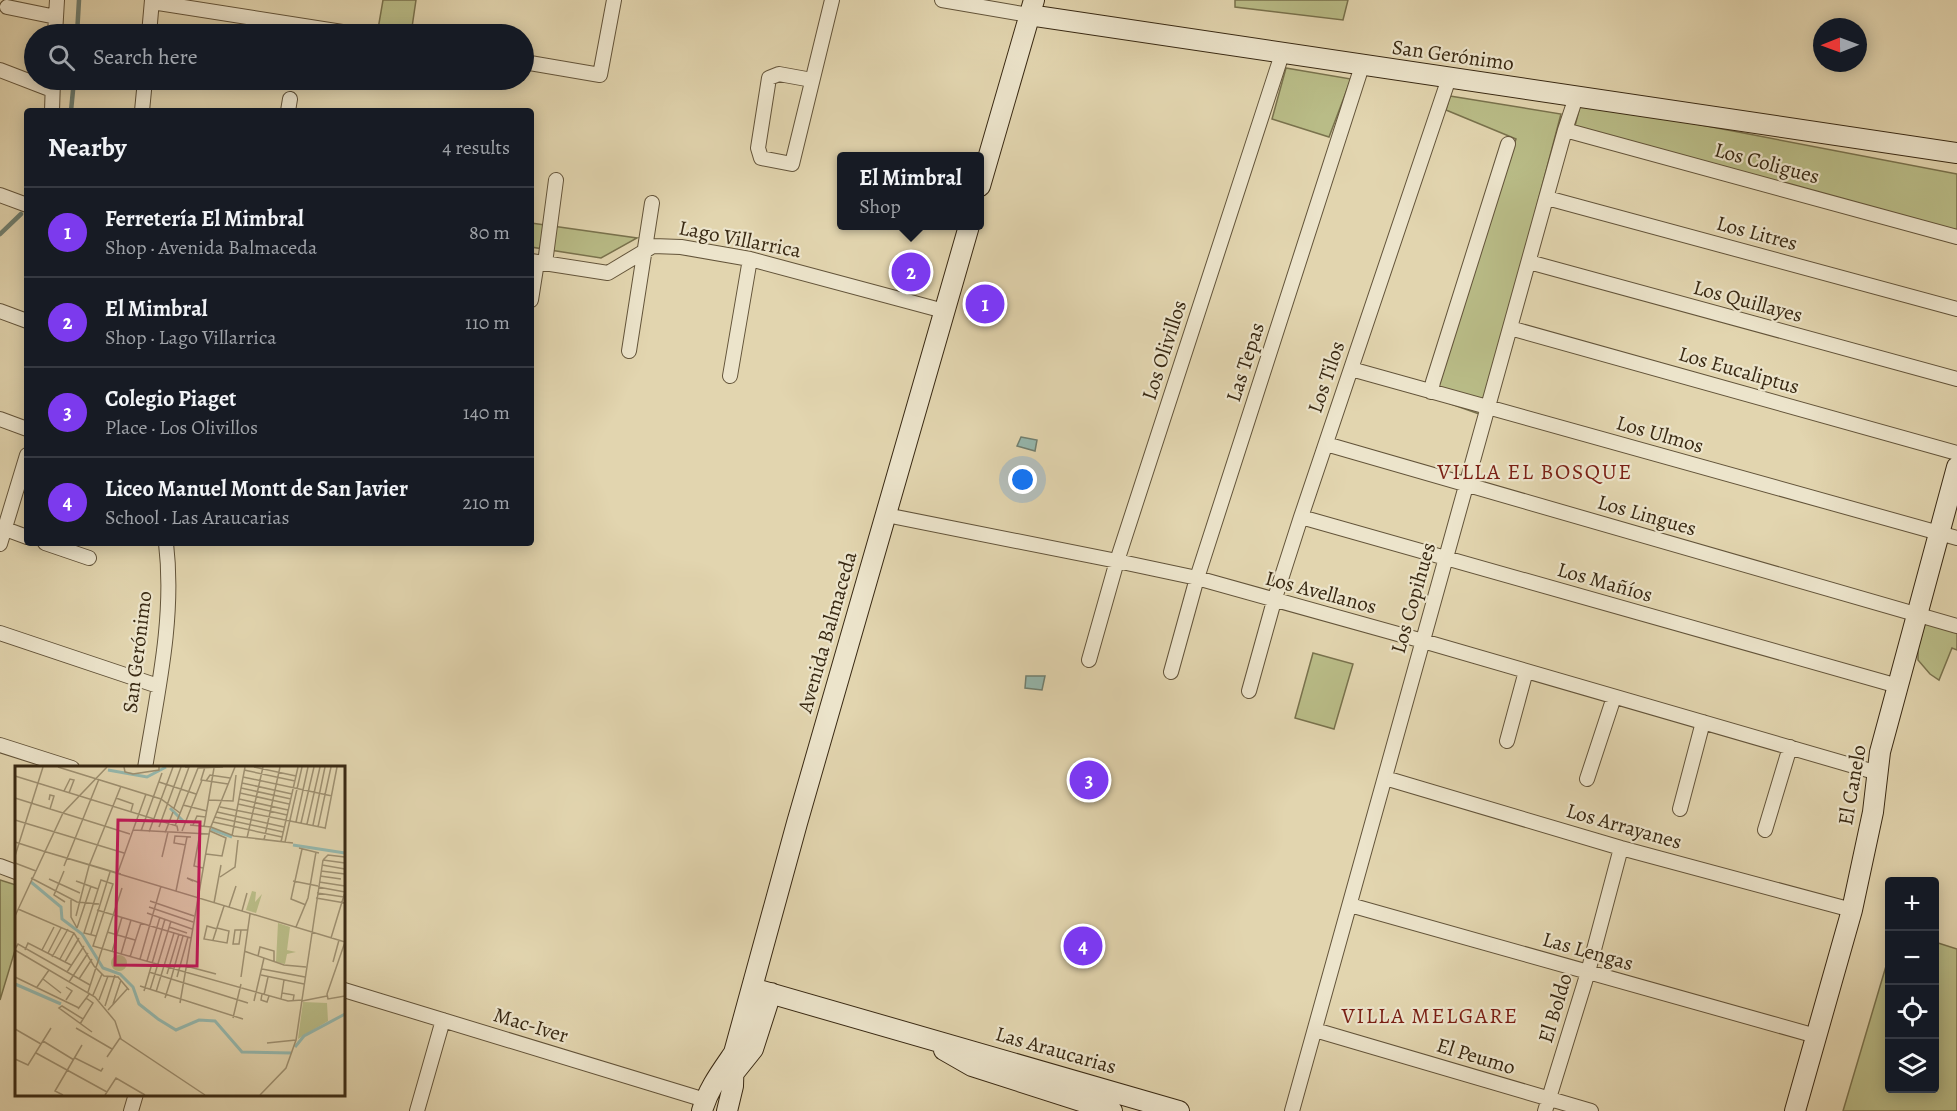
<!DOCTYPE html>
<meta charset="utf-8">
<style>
body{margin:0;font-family:Alegreya,serif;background:#242831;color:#f1f3f6}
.controls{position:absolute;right:18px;bottom:18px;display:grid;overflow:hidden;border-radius:6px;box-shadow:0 3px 15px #0003}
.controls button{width:54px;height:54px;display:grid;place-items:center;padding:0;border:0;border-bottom:2px solid #363941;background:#171b24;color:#f1f3f6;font:30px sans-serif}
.compass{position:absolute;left:1813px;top:18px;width:54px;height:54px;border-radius:50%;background:#171b24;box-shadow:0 3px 15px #0003;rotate:269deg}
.you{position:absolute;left:1023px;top:480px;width:21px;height:21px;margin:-15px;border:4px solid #fff;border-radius:50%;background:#1a73e8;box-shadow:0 0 0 9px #1a73e833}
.badge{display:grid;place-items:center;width:39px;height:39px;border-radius:50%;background:#7c3aed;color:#fff;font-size:20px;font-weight:700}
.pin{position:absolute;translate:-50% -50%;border:3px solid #fff;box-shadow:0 2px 6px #0006}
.popup{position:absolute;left:837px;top:152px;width:147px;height:78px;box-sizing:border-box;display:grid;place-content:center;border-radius:6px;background:#171b24;filter:drop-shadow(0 2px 4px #0005);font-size:20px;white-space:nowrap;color:#9ea1a6}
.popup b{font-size:22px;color:#f1f3f6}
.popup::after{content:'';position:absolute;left:50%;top:100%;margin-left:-12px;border:12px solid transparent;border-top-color:#171b24}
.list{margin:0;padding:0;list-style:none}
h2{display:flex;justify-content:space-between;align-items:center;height:78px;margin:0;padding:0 24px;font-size:26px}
h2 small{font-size:20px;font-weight:400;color:#9ea1a6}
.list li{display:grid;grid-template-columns:39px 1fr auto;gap:18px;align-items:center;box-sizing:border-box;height:90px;padding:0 24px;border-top:2px solid #363941}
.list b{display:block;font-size:22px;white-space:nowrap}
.list p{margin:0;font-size:20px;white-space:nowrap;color:#9ea1a6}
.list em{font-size:20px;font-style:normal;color:#9ea1a6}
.icon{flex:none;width:33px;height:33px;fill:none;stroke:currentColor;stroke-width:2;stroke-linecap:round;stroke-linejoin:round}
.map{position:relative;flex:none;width:1957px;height:1111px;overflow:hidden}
.search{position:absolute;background:#171b24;box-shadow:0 3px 15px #0003;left:24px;top:24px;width:510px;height:66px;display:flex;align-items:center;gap:15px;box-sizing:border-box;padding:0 21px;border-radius:33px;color:#9ea1a6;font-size:22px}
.panel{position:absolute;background:#171b24;box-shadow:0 3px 15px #0003;left:24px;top:108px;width:510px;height:438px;border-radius:6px}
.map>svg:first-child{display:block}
.green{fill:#b9bc87;stroke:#79724d;stroke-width:1.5}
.water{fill:#95b8ae;stroke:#707f70;stroke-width:1.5}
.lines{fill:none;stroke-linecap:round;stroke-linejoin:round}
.stream{stroke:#707f70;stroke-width:4.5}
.street-casing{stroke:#63543a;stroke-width:16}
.secondary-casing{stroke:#392913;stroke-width:22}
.street{stroke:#ece4cb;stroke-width:14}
.secondary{stroke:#ece4cb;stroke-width:20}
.labels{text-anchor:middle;stroke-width:4.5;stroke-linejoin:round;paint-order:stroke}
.street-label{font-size:21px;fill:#392913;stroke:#ece4cb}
.neighbourhood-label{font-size:22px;letter-spacing:1.5px;fill:#7a1f14;stroke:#ece4cb}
.inset-river{fill:none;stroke:#95b8ae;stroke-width:3}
.inset-road{fill:none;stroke:#9e9071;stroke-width:1.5}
.view{fill:#c2185b;fill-opacity:0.15;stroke:#c2185b;stroke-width:3}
.inset-edge{fill:none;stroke:#392913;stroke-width:3}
</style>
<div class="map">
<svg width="1957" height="1111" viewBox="0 0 1957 1111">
<rect width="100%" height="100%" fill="#e2d5af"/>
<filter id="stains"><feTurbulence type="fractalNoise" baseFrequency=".00333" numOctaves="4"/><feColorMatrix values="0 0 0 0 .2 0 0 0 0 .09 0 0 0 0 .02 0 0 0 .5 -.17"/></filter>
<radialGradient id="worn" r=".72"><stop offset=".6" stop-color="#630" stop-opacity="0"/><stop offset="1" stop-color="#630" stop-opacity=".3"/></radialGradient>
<path class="green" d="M383 0H416L411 34 378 29Z
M1235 0H1348L1343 20 1235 7Z
M1286 68 1351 79 1329 137 1272 119Z
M1450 96 1561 114 1482 415 1434 398 1516 139 1446 110Z
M1581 102 1957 174V244L1573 134Z
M531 223 637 238 601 258 531 247Z
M1925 623 1957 633V650L1952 648 1939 680 1930 674 1918 660V649Z
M1313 653 1353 664 1334 729 1295 718Z
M0 880 16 885V947L0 1000Z
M1935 942 1957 949V1111H1843L1889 956 1890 1088H1934Z"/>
<path class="water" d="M1021 437 1037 440 1035 451 1017 446Z
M1026 676H1045L1042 690 1025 688Z"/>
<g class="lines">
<path class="stream" d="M77 34 79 0
M71 111 74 80
M0 234 21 214"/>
<defs>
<path id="street" d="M942 0 1029 15
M152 2 355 34
M7 7 56 17
M55 34 57 0
M149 34 152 0
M524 62 600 75 614 0
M0 70 52 90
M812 80 779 74 769 78 758 148 761 158 792 164 832 0
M52 111 53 80
M142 111 145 80
M288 111 290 99
M1565 130 1957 237
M0 195 27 205
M1547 198 1957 309
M531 261 608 273 653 246 681 247 750 259 944 311
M1529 262 1957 379
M545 263 556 180
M531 300 537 262
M0 311 27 321
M1510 328 1957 453
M629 351 652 203
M1351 369 1957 538
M730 376 750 259
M1431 392 1433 382 1508 144
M0 419 27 429
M1326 444 1957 626
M886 515 1117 561 1197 578 1423 641 1878 773
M1301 517 1898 686
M0 527 27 537
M45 543 89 558
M0 544 27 455
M0 633 158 686
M1089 660 1117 561 1282 54
M1171 672 1197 578 1362 66
M1249 691 1274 601 1301 517 1449 78
M1507 741 1526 671
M0 745 72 768
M145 768C157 694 175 618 166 543
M1385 778 1621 848 1852 910
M1587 779 1614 697
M1680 809 1703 722
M1765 830 1790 747
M0 866 16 872
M1350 905 1816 1036
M344 990 705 1100
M1315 1030 1591 1111
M131 1111 136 1094
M417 1111 443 1020
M1292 1111 1565 130 1576 97
M1545 1111 1588 972 1621 848"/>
<path id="secondary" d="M1029 15 1957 153
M980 186 1034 0
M752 988 1179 1111
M944 1050 972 1066 1112 1111
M733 1074 753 1049 771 993
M702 1111C708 1089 721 1072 734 1053
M727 1111 733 1086 734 1053 797 823 969 226
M1795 1111 1852 910 1873 812 1880 752 1957 467"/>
</defs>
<use href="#street" class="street-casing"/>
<use href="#secondary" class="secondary-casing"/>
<use href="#street" class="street"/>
<use href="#secondary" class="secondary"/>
</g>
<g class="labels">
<g class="street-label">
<text transform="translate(1453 55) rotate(8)" y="7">San Gerónimo</text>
<text transform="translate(1767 163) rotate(15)" y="7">Los Coligues</text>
<text transform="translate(1757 233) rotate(15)" y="7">Los Litres</text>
<text transform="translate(740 239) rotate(11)" y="7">Lago Villarrica</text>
<text transform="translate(1748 301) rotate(15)" y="7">Los Quillayes</text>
<text transform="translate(1164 350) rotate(-72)" y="7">Los Olivillos</text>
<text transform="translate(1245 362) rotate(-72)" y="7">Las Tepas</text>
<text transform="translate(1739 370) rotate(16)" y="7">Los Eucaliptus</text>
<text transform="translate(1326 377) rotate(-71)" y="7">Los Tilos</text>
<text transform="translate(1660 434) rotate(16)" y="7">Los Ulmos</text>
<text transform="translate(1647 515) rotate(16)" y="7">Los Lingues</text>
<text transform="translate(1605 582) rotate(16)" y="7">Los Mañíos</text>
<text transform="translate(1321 592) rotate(15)" y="7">Los Avellanos</text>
<text transform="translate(1413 598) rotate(-74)" y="7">Los Copihues</text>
<text transform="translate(827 632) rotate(-74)" y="7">Avenida Balmaceda</text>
<text transform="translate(137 652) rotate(-83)" y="7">San Gerónimo</text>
<text transform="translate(1852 785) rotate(-80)" y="7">El Canelo</text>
<text transform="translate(1624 826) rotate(16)" y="7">Los Arrayanes</text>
<text transform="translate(1588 951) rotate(16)" y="7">Las Lengas</text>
<text transform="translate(1555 1008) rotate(-73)" y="7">El Boldo</text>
<text transform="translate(531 1025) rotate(17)" y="7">Mac-Iver</text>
<text transform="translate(1056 1050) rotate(16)" y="7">Las Araucarias</text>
<text transform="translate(1476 1056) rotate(17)" y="7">El Peumo</text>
</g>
<g class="neighbourhood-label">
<text x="1535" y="479">VILLA EL BOSQUE</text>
<text x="1430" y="1023">VILLA MELGARE</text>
</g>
</g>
<g transform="translate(15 766)">
<rect width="330" height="330" fill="#e2d5af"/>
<path d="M263 157 275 161 272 184 281 186 272 188 270 198 261 196ZM96 197a8 8 0 1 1 16 0a8 8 0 1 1-16 0ZM288 236 312 237 313 255 283 273Z" fill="#b9bc87"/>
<path d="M237 125 241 126 240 136 247 128 241 147 231 144Z" fill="#b9bc87"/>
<path class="inset-river" d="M93 4 132 11 151 1M155 42 169 56M196 63 217 71M278 79 330 87M16 116 46 141 47 153 67 168 88 202 105 208 118 221 124 238 143 253 161 264 184 254 200 255 227 286 276 287M0 218 46 238M280 281 289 270 330 248"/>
<path class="inset-road" d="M43 1 146 33 165 47M109 1 110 6 118 8 144 4V1M190 1 186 14 213 18M239 1 281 10M229 4 280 15M0 10 162 60 163 65M228 11 317 30M191 15 195 9 215 12M144 16 181 28M227 17 277 28M226 22 276 33M49 25 55 13 59 14 54 27M225 27 274 38M0 32 115 68M101 32 118 38 116 45M224 33 273 44M34 34 35 29 39 30 35 43M194 34 218 35 221 9M223 38 272 49M168 39 192 45M205 41 310 62M159 42 174 1H170M202 46 269 61M200 51 268 66M0 54 109 87M198 56 267 71M281 56 293 1M286 57 299 1M292 58 305 1M175 59 196 61 219 70 278 77M178 59 182 50 191 51M298 59 310 1M160 60 183 2 208 1M189 60 199 2M144 61 166 1M303 61 316 1M310 63 322 1M118 64 194 68M126 65 147 7M167 65 187 14M134 66 158 1M150 67 158 46M185 67 179 100 188 102M217 70 230 1M232 72 248 1M249 74 265 1M0 76 28 85M266 76 283 1M270 76 287 1M171 79 159 77 160 70 176 71M284 82 304 87M287 83 276 133 291 139M191 88 207 90 211 72 195 65M0 90 28 1M147 91 153 66M308 94 313 89 330 91M308 94 330 97M0 97 21 105M307 99 330 103M49 100 84 13M49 105 39 129 50 136M306 105 330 108M103 106 131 28M106 108 28 85 330 176M305 110 326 113M205 111 220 101 223 74M16 112 62 136 84 138M34 113 65 127M61 115 83 123M178 115 172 112 185 117M278 115 303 120M304 116 330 120M303 121 330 126M161 125 172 71M302 127 329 131M301 132 330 137M56 134V151L62 162M135 135 179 150M199 137 206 99M134 141 178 156M214 141 221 120M3 143 59 167 79 200 89 210 103 211 114 224M82 144 176 172M227 145 232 127M132 147 177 163M0 150 48 47 92 1M61 150 74 100 106 20M154 161 172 167M281 161 293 132 301 86M62 162 76 120M202 163 192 160 189 173 212 177 214 165 202 162M226 164 224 178H218L220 164H233M92 166 120 174M76 168 95 106M81 170 69 167 86 114 98 118 78 180 273 235 287 234M316 172 330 126M198 174 209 140M330 176 312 228 313 233 330 230M0 183 3 178 75 219M0 184 80 231 100 255 106 273 190 329M10 184 13 177 56 199M27 184 39 161M229 185 269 199 291 201M97 186 107 151M33 187 46 162M106 188 116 154M243 190 245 181 259 185V196M37 191 53 163M115 191 126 157M45 193 59 167M125 193 146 120M132 195 145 151M50 196 64 172M318 196 324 174M171 200 201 208M247 203 290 211M52 206 69 180M134 206 233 237M152 208 164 168M246 209 289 218M0 211 64 242M162 211 173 171M226 211 235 148M28 213 46 227M64 213 77 193M156 213 168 170M54 216 73 187M125 220 228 253M22 221 34 204M51 221 57 225 51 234M135 224 156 155M129 225 150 153M73 226 107 122M141 226 159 167M267 227 279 229 278 235M247 228 246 234 252 236 254 230M78 229 87 208M249 229 253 211M150 232 156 213M266 233 269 214M84 234 93 210M239 235 249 192M287 235 312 230M165 237 195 63 220 1M98 238 106 214M90 240 100 209M63 243 75 227M93 244 113 222M218 252 226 218M68 253 47 240 44 242 77 266M65 258 78 237 71 232M61 262 97 283M0 263 26 278M28 275 59 294M252 277 281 274M21 287 92 326M92 291 105 272M60 292 86 305 88 302M0 293 13 299 36 262M48 329 40 325 67 279M90 329 101 312 130 329M245 329 271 302 281 274 308 94"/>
<path class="view" d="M103 54 185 56 182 200 100 199Z"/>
<rect width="330" height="330" class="inset-edge"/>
</g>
<rect width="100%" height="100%" filter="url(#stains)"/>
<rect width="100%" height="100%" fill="url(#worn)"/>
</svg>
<div class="controls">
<button>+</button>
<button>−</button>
<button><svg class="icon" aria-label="locate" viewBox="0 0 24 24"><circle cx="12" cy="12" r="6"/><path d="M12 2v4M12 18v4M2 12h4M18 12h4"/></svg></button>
<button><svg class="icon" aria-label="layers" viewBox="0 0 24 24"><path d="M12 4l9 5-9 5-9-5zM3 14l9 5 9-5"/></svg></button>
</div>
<svg class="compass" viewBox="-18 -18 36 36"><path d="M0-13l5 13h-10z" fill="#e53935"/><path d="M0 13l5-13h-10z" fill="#9ea1a6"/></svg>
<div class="you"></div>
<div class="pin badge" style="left:985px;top:304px">1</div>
<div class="pin badge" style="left:911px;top:272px">2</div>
<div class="popup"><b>El Mimbral</b>Shop</div>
<div class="pin badge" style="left:1089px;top:780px">3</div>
<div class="pin badge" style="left:1083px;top:946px">4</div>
<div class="search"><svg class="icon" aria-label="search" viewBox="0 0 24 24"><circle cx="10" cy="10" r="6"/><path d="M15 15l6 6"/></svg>Search here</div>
<section class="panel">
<h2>Nearby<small>4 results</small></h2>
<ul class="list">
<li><span class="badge">1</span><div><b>Ferretería El Mimbral</b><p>Shop · Avenida Balmaceda</p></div><em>80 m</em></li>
<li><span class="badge">2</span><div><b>El Mimbral</b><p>Shop · Lago Villarrica</p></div><em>110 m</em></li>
<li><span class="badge">3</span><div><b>Colegio Piaget</b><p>Place · Los Olivillos</p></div><em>140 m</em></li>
<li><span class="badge">4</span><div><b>Liceo Manuel Montt de San Javier</b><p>School · Las Araucarias</p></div><em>210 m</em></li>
</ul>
</section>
</div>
